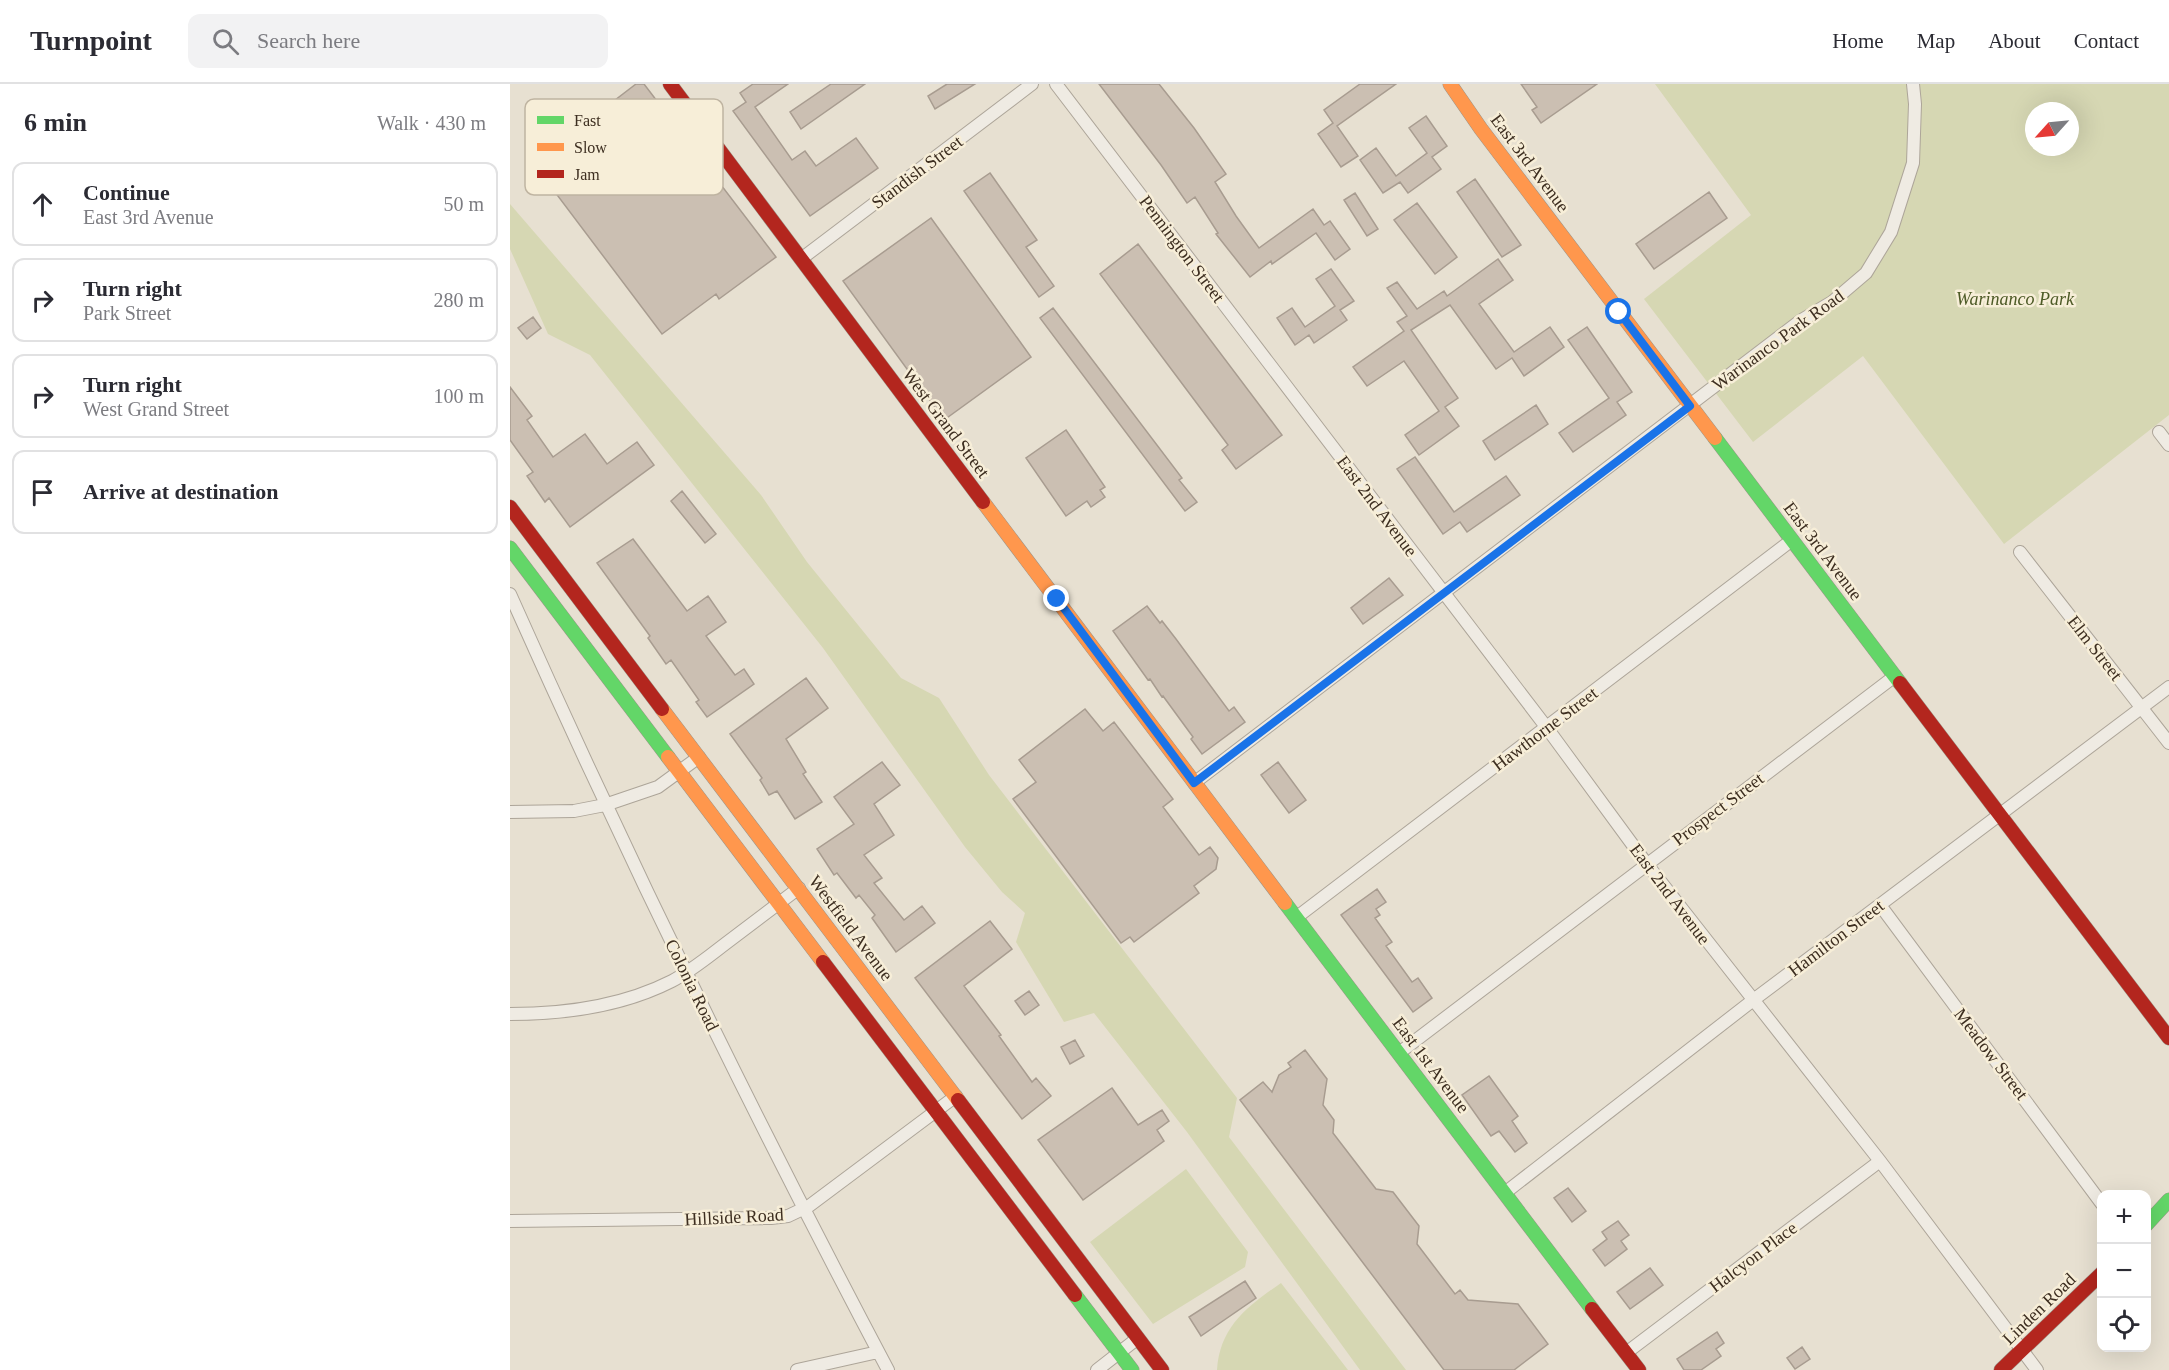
<!DOCTYPE html>
<meta charset="utf-8">
<style>
body{margin:0;font-family:Georgia,serif;background:#f2f2f3;color:#2b2b33}
.controls{position:absolute;right:18px;bottom:18px;display:grid;overflow:hidden;border-radius:12px;box-shadow:0 6px 24px #0002}
.controls button{width:54px;height:54px;display:grid;place-items:center;padding:0;border:0;border-bottom:2px solid #e1e1e2;background:#fff;color:#2b2b33;font:30px sans-serif}
.compass{position:absolute;left:1515px;top:18px;width:54px;height:54px;border-radius:50%;background:#fff;box-shadow:0 6px 24px #0002;rotate:243deg}
.stop{position:absolute;width:18px;height:18px;margin:-14px;border:4px solid #1a73e8;border-radius:50%;background:#fff}
.stop.end{background:#1a73e8;border-color:#fff;box-shadow:0 2px 6px #0008}
.list{margin:0;padding:0;list-style:none}
h2{display:flex;justify-content:space-between;align-items:center;height:78px;margin:0;padding:0 24px;font-size:26px}
h2 small{font-size:20px;font-weight:400;color:#7c7c81}
.list li{display:grid;grid-template-columns:39px 1fr auto;gap:18px;align-items:center;box-sizing:border-box;height:84px;margin:0 12px 12px;padding:0 12px;border:2px solid #e1e1e2;border-radius:12px}
.list b{display:block;font-size:22px;white-space:nowrap}
.list p{margin:0;font-size:20px;white-space:nowrap;color:#7c7c81}
.list em{font-size:20px;font-style:normal;color:#7c7c81}
.icon{flex:none;width:33px;height:33px;fill:none;stroke:currentColor;stroke-width:2;stroke-linecap:round;stroke-linejoin:round}
.map{position:relative;flex:none;width:1659px;height:1286px;overflow:hidden}
header{display:flex;align-items:center;gap:36px;box-sizing:border-box;height:84px;padding:0 30px;background:#fff;border-bottom:2px solid #e1e1e2}
header strong{font-size:28px}
nav{display:flex;gap:33px;margin-inline-start:auto;font-size:21px}
.search{width:420px;height:54px;background:#f2f2f3;display:flex;align-items:center;gap:15px;box-sizing:border-box;padding:0 21px;border-radius:12px;color:#7c7c81;font-size:22px}
main{display:flex}
aside{flex:1;background:#fff}
.map>svg:first-child{display:block}
.green{fill:#d6d7b3;fill-rule:evenodd}
.building{fill:#cbbfb2;stroke:#a89c90;stroke-width:1.5}
.lines{fill:none;stroke-linecap:round;stroke-linejoin:round}
.street-casing{stroke:#ada599;stroke-width:14}
.fast-casing{stroke:#9c958a;stroke-width:15}
.slow-casing{stroke:#9c958a;stroke-width:15}
.jam-casing{stroke:#9c958a;stroke-width:15}
.street{stroke:#efebe3;stroke-width:12}
.fast{stroke:#63d668;stroke-width:14}
.slow{stroke:#ff974d;stroke-width:14}
.jam{stroke:#b3261e;stroke-width:14}
.route{stroke:#1a73e8;stroke-width:8}
.labels{text-anchor:middle;stroke-width:5;stroke-linejoin:round;paint-order:stroke}
.street-label{font-size:18px;fill:#3d2e20;stroke:#f7eed8}
.park-label{font-size:18px;font-style:italic;fill:#4d5a26;stroke:#f7eed8}
.key{fill:#f7eed8;stroke:#bfb4a1;stroke-width:1.5}
.key-label{font-size:16px;fill:#3d2e20}
</style>
<header>
<strong>Turnpoint</strong>
<div class="search"><svg class="icon" aria-label="search" viewBox="0 0 24 24"><circle cx="10" cy="10" r="6"/><path d="M15 15l6 6"/></svg>Search here</div>
<nav><a>Home</a><a>Map</a><a>About</a><a>Contact</a></nav>
</header>
<main>
<aside>
<h2>6 min<small>Walk · 430 m</small></h2>
<ul class="list">
<li><svg class="icon" aria-label="ahead" viewBox="0 0 24 24"><path d="M12 20V5M6 11l6-6 6 6"/></svg><div><b>Continue</b><p>East 3rd Avenue</p></div><em>50 m</em></li>
<li><svg class="icon" aria-label="right" viewBox="0 0 24 24"><path d="M7 20v-9h11M14 6l5 5-5 5"/></svg><div><b>Turn right</b><p>Park Street</p></div><em>280 m</em></li>
<li><svg class="icon" aria-label="right" viewBox="0 0 24 24"><path d="M7 20v-9h11M14 6l5 5-5 5"/></svg><div><b>Turn right</b><p>West Grand Street</p></div><em>100 m</em></li>
<li><svg class="icon" aria-label="arrive" viewBox="0 0 24 24"><path d="M6 21V4h12l-3 4 3 4H6"/></svg><div><b>Arrive at destination</b></div></li>
</ul>
</aside>
<div class="map">
<svg width="1659" height="1286" viewBox="0 0 1659 1286">
<rect width="100%" height="100%" fill="#e7e0d1"/>
<path class="green" d="M1145 0H1659V331L1494 460 1353 272 1243 358 1134 215 1241 131ZM1524 27H1560V63H1524Z
M0 120 251 411 297 478 391 594 429 614 479 691 727 1014 719 1053 896 1286H850L677 1048 584 929 554 938 506 858 515 829 492 808 455 763 313 564 80 271 38 250 0 165Z
M676 1085 738 1168 735 1183 643 1240 580 1158Z
M771 1199 838 1286H707C710 1242 738 1222 771 1199Z"/>
<path class="building" d="M126 0H134L266 173 209 215 206 210 152 250 23 79Z
M243 0H278L245 23 282 76 295 67 306 82 346 54 368 84 300 132 223 27 236 18 230 9Z
M321 0H355L291 45 280 28Z
M437 0H465L425 25 418 12Z
M589 0H649L684 44 716 90 705 98 726 132 749 164 803 125 814 141 820 137 840 165 825 176 806 149 762 180 761 177 740 193 706 150 708 149 685 113 677 119 651 81Z
M850 0H886L827 42 848 72 831 83 808 50 823 39 814 26Z
M1011 0H1087L1031 39 1022 26 1027 23Z
M916 32 937 62 922 73 931 85 898 109 890 98 873 109 850 76 866 64 886 92 917 69 899 44Z
M480 89 527 156 516 163 544 202 529 213 454 107Z
M965 95 1011 161 992 173 947 108Z
M1199 108 1217 134 1144 185 1126 160Z
M845 109 868 145 857 152 834 116Z
M907 119 947 173 925 190 884 136Z
M421 134 521 273 434 336 333 197Z
M628 160 772 351 726 385 712 366 718 361 590 190Z
M988 175 1003 196 969 220 1004 268 1040 243 1054 263 1014 292 1002 274 986 285 940 221 901 246 948 314 935 323 949 342 909 371 895 351 929 327 894 277 857 302 843 283 894 247 887 238 897 232 877 204 887 198 907 225 934 207 937 212Z
M821 185 844 217 830 226 837 236 804 259 799 251 785 261 767 234 782 224 795 243 825 222 806 195Z
M543 224 672 394 669 396 687 418 675 427 530 234Z
M23 233 31 244 17 255 8 244Z
M1077 243 1122 308 1107 318 1116 331 1063 368 1049 349 1099 314 1058 256Z
M0 303 22 332 17 336 43 373 75 350 97 380 127 358 144 381 60 443 39 414 35 418 17 392 23 388 0 356Z
M1026 321 1038 340 985 376 973 357Z
M556 346 595 403 590 406 595 413 581 423 577 417 556 432 516 374Z
M905 373 944 428 996 392 1010 411 957 448 950 438 933 450 887 385Z
M172 407 206 450 195 459 161 417Z
M123 455 177 527 198 512 216 538 196 552 225 591 234 585 244 600 197 633 186 618 189 616 161 576 156 580 138 554 140 552 87 479Z
M879 494 893 511 853 540 841 524Z
M637 522 650 539 652 537 666 555 719 627 724 623 735 638 692 670 681 655 683 653 653 612 652 613 640 595 638 596 603 547Z
M296 594 318 624 276 655 296 688 293 690 312 718 285 735 267 707 259 711 250 696 252 694 220 650Z
M575 625 593 647 604 638 663 715 653 723 689 771 700 763 708 774 706 785 684 802 689 809 624 858 620 853 611 859 503 715 526 698 509 676Z
M372 678 390 701 364 720 384 751 354 771 372 794 364 799 394 836 412 822 425 839 386 868 362 834 365 831 349 811 346 814 327 789 324 791 307 765 344 740 324 713Z
M768 678 796 716 779 729 751 691Z
M867 805 876 818 866 825 870 831 865 834 882 858 876 862 902 898 908 894 922 914 903 928 831 831Z
M480 837 502 865 454 902 491 951 489 952 522 998 526 994 541 1012 512 1035 405 894Z
M519 907 529 921 515 931 505 917Z
M565 956 574 972 560 980 551 963Z
M795 966 817 995 813 1021 824 1036 823 1049 866 1105 883 1108 909 1142 907 1160 945 1210 950 1206 958 1216 1008 1220 1038 1260 1004 1286H934L730 1016 753 998 762 1008 769 991 781 983 778 979Z
M979 992 1008 1032 1002 1037 1017 1059 1005 1068 989 1047 981 1052 952 1011Z
M602 1004 628 1041 652 1026 659 1037 647 1046 654 1057 573 1116 528 1056Z
M1058 1104 1076 1127 1062 1138 1044 1114Z
M1108 1137 1119 1151 1111 1157 1117 1165 1095 1182 1083 1166 1097 1155 1092 1148Z
M1140 1184 1153 1201 1120 1225 1107 1208Z
M735 1197 746 1214 691 1252 679 1233Z
M1207 1248 1214 1259 1206 1265 1211 1272 1191 1286H1174L1167 1275Z
M1292 1263 1300 1275 1285 1285 1277 1274Z"/>
<g class="lines">
<defs>
<path id="street" d="M546 0 1037 644 1136 779 1370 1077 1527 1286
M291 175 522 0
M1649 348 1659 361
M1510 468 1659 659
M0 510C117 773 243 1031 378 1286
M684 699 1290 237 1322 218 1356 189 1381 148 1403 79 1405 20 1403 0
M0 728 64 727 95 721 148 703 189 673
M1370 821 1592 1120
M787 833 1282 456
M0 930C54 930 113 922 162 897 181 887 198 873 215 860 239 842 264 823 289 804
M889 969 1385 592
M996 1108 1242 917 1659 603
M0 1137 261 1134 278 1132 299 1122 446 1012
M1116 1269 1370 1077
M287 1286 368 1268
M587 1286 628 1254"/>
<path id="fast" d="M1205 354 1390 599
M0 464 158 673
M775 819 1082 1225
M1636 1141 1659 1116
M565 1211 622 1286"/>
<path id="slow" d="M940 0 971 45 1205 354
M473 418 775 819
M152 625 448 1016
M158 673 313 878"/>
<path id="jam" d="M160 0 473 418
M0 423 152 625
M1390 599 1659 954
M313 878 565 1211
M448 1016 652 1286
M1082 1225 1129 1286
M1491 1286 1592 1189"/>
</defs>
<use href="#street" class="street-casing"/>
<use href="#fast" class="fast-casing"/>
<use href="#slow" class="slow-casing"/>
<use href="#jam" class="jam-casing"/>
<use href="#street" class="street"/>
<use href="#fast" class="fast"/>
<use href="#slow" class="slow"/>
<use href="#jam" class="jam"/>
</g>
<g class="lines">
<path class="route" d="M547 515 684 699 1180 322 1109 228"/>
</g>
<g class="labels">
<g class="street-label">
<text transform="translate(1020 79) rotate(53)" y="6">East 3rd Avenue</text>
<text transform="translate(407 88) rotate(-37)" y="6">Standish Street</text>
<text transform="translate(672 165) rotate(53)" y="6">Pennington Street</text>
<text transform="translate(1268 256) rotate(-36)" y="6">Warinanco Park Road</text>
<text transform="translate(436 339) rotate(53)" y="6">West Grand Street</text>
<text transform="translate(867 422) rotate(53)" y="6">East 2nd Avenue</text>
<text transform="translate(1313 467) rotate(53)" y="6">East 3rd Avenue</text>
<text transform="translate(1585 564) rotate(52)" y="6">Elm Street</text>
<text transform="translate(1035 645) rotate(-37)" y="6">Hawthorne Street</text>
<text transform="translate(1208 725) rotate(-37)" y="6">Prospect Street</text>
<text transform="translate(1160 810) rotate(53)" y="6">East 2nd Avenue</text>
<text transform="translate(341 844) rotate(53)" y="6">Westfield Avenue</text>
<text transform="translate(1326 854) rotate(-37)" y="6">Hamilton Street</text>
<text transform="translate(182 901) rotate(64)" y="6">Colonia Road</text>
<text transform="translate(1481 970) rotate(53)" y="6">Meadow Street</text>
<text transform="translate(921 981) rotate(53)" y="6">East 1st Avenue</text>
<text transform="translate(224 1133) rotate(-3)" y="6">Hillside Road</text>
<text transform="translate(1243 1173) rotate(-37)" y="6">Halcyon Place</text>
<text transform="translate(1529 1225) rotate(-44)" y="6">Linden Road</text>
</g>
<g class="park-label">
<text x="1505" y="221">Warinanco Park</text>
</g>
</g>
<rect x="15" y="15" width="198" height="96" rx="9" class="key"/>
<rect x="27" y="32" width="27" height="8" fill="#63d668"/>
<rect x="27" y="59" width="27" height="8" fill="#ff974d"/>
<rect x="27" y="86" width="27" height="8" fill="#b3261e"/>
<g class="key-label">
<text x="64" y="42">Fast</text>
<text x="64" y="69">Slow</text>
<text x="64" y="96">Jam</text>
</g>
</svg>
<div class="controls">
<button>+</button>
<button>−</button>
<button><svg class="icon" aria-label="locate" viewBox="0 0 24 24"><circle cx="12" cy="12" r="6"/><path d="M12 2v4M12 18v4M2 12h4M18 12h4"/></svg></button>
</div>
<svg class="compass" viewBox="-18 -18 36 36"><path d="M0-13l5 13h-10z" fill="#e53935"/><path d="M0 13l5-13h-10z" fill="#7c7c81"/></svg>
<div class="stop" style="left:1109px;top:228px"></div>
<div class="stop end" style="left:547px;top:515px"></div>
</div>
</main>
